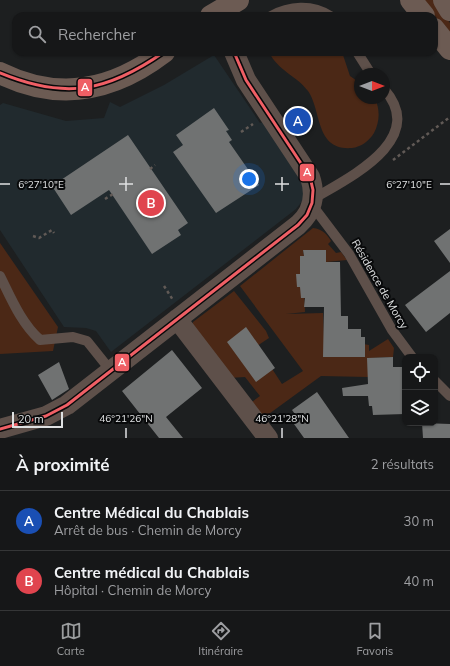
<!DOCTYPE html>
<html lang="fr">
<meta charset="utf-8">
<style>
body{margin:0;font-family:Mulish,sans-serif;background:#232425;color:#f1f3f6}
.controls{position:absolute;right:12px;bottom:12px;display:grid;overflow:hidden;border-radius:8px;box-shadow:0 1px 3px #0004}
.controls button{width:36px;height:36px;display:grid;place-items:center;padding:0;border:0;border-bottom:1px solid #353637;background:#161718;color:#f1f3f6;font:20px sans-serif}
.compass{position:absolute;left:354px;top:68px;width:36px;height:36px;border-radius:50%;background:#161718;box-shadow:0 1px 3px #0004;rotate:90deg}
.scale{position:absolute;left:12px;bottom:10px;width:51px;box-sizing:border-box;padding-left:4px;border:2px solid #dfe1e2;border-top:0;font-size:11px;line-height:14px;white-space:nowrap;color:#dfe1e2;-webkit-text-stroke:3px #08090a;paint-order:stroke}
.you{position:absolute;left:249px;top:179px;width:14px;height:14px;margin:-10px;border:3px solid #fff;border-radius:50%;background:#1a73e8;box-shadow:0 0 0 6px #1a73e833}
.badge{display:grid;place-items:center;width:26px;height:26px;border-radius:50%;background:#9b9d9e;color:#fff;font-size:13px;font-weight:700}
.pin{position:absolute;translate:-50% -50%;border:2px solid #fff;box-shadow:0 1px 4px #0006}
.list{margin:0;padding:0;list-style:none}
h2{display:flex;justify-content:space-between;align-items:center;height:52px;margin:0;padding:0 16px;font-size:17px}
h2 small{font-size:13px;font-weight:400;color:#9e9fa2}
.list li{display:grid;grid-template-columns:26px 1fr auto;gap:12px;align-items:center;box-sizing:border-box;height:60px;padding:0 16px;border-top:1px solid #353637}
.list b{display:block;font-size:15px;white-space:nowrap}
.list p{margin:0;font-size:13px;white-space:nowrap;color:#9e9fa2}
.list em{font-size:13px;font-style:normal;color:#9e9fa2}
.icon{flex:none;width:22px;height:22px;fill:none;stroke:currentColor;stroke-width:2;stroke-linecap:round;stroke-linejoin:round}
.map{position:relative;flex:none;width:450px;height:438px;overflow:hidden}
.search{position:absolute;background:#161718;box-shadow:0 1px 3px #0004;left:12px;right:12px;top:12px;height:44px;display:flex;align-items:center;gap:10px;box-sizing:border-box;padding:0 14px;border-radius:12px;color:#9e9fa2;font-size:15px}
.sheet{height:172px;background:#161718}
nav{display:flex;justify-content:space-around;align-items:center;box-sizing:border-box;height:56px;border-top:1px solid #353637;background:#161718;font-size:11px;color:#9e9fa2}
nav a{display:grid;justify-items:center;gap:2px}
nav .on{color:#9b9d9e}
.map>svg:first-child{display:block}
.built{fill:#212a2e}
.green{fill:#4b2816}
.building{fill:#707272}
.lines{fill:none;stroke-linecap:round;stroke-linejoin:round}
.path{stroke:#615a56;stroke-width:2.5;stroke-dasharray:3 3;stroke-linecap:butt}
.lane{stroke:#5e504a;stroke-width:10}
.street{stroke:#5e504a;stroke-width:20}
.secondary{stroke:#6c5b53;stroke-width:22}
.bus-1-casing{stroke:#08090a;stroke-width:6}
.bus-1{stroke:#ef5f65;stroke-width:3}
.ticks{fill:none;stroke:#dfe1e2;stroke-width:1.5}
.labels{text-anchor:middle;stroke-width:4;stroke-linejoin:round;paint-order:stroke}
.street-label{font-size:11px;fill:#dfe1e2;stroke:#08090a}
.ticks-label{font-size:10px;text-anchor:middle;fill:#dfe1e2;stroke:#08090a;stroke-width:4;stroke-linejoin:round;paint-order:stroke}
.line-badge{stroke:#08090a;stroke-width:1.5}
.badge-label{font-size:11px;text-anchor:middle;font-weight:bold;fill:#fff}
</style>
<div class="map">
<svg width="450" height="438" viewBox="0 0 450 438">
<rect width="100%" height="100%" fill="#1d1f20"/>
<path class="built" d="M214 55 260 123 264 122 304 184 303 200 296 209 111 352 96 331 86 328 64 327 0 230V105L3 103 66 121 104 118 110 102 120 107 164 85Z"/>
<path class="green" d="M419 0H435L450 23V40Z
M269 52H342L350 76 360 83V98H375C380 110 380 121 374 133 369 141 361 147 352 148 315 151 322 111 308 91 296 75 278 71 269 52Z
M313 228C322 229 327 234 331 241L328 244 336 253 341 252 347 260 326 262V250H303L304 256H300V274L304 287 305 312 286 314 323 313 324 337 369 345V351L388 339 394 348 393 357 370 358 371 364 368 377 321 376 262 419 249 404 260 396 245 377 229 378 193 331V322L234 291 266 331 269 338 257 346 282 384 303 371 240 286Z
M0 243 58 327 53 351 0 354Z"/>
<path class="building" d="M214 108 229 130 226 131 232 140 229 142 259 185 216 213 173 152 183 145 176 135Z
M128 135 188 223 178 230 181 235 152 254 109 190 71 215 52 186Z
M450 229V263L434 241Z
M303 250H326V262H340L341 316H348V329H361V337H365V357H323L324 307H304L305 298H301L300 287H297L296 274H300V256H304Z
M450 271V313L426 332 405 305Z
M246 327 275 368 256 382 227 342Z
M172 350 202 388 166 417 183 438H159L122 391Z
M393 357V367H405V414L373 415 372 406H369L368 396H343L342 388 368 384 367 358Z
M59 362 69 389 52 400 38 375Z
M317 392 349 438H304L294 424 300 421 292 410Z
M422 423 450 424V438H423Z"/>
<g class="lines">
<path class="path" d="M241 132 253 124
M393 160 450 117
M150 169 155 165
M105 199 113 194
M33 236 39 238 52 230 54 233
M164 286 173 300"/>
<path class="lane" d="M271 16C289 6 312 4 330 16
M357 52 371 74
M313 199C348 178 429 140 384 89
M312 205 349 254 392 330 412 357
M0 276C11 298 21 323 40 340L73 337 87 341 111 371
M435 381 450 396"/>
<path class="street" d="M177 319 268 438
M0 429 46 416 67 405 298 225C313 212 316 195 310 177L246 80 234 52"/>
<path class="secondary" d="M411 0 424 16
M444 0 450 10
M211 16 238 0
M434 29 450 49
M0 73C59 102 113 91 164 52"/>
<defs>
<path id="bus-1" d="M0 73C65 100 107 92 164 52
M0 429 46 416 67 405 298 225 307 215 312 203 313 190 310 177 246 80 234 52"/>
</defs>
<use href="#bus-1" class="bus-1-casing"/>
<use href="#bus-1" class="bus-1"/>
</g>
<path class="ticks" d="M126 177V191M282 177V191M0 184H10M119 184H133M275 184H289M440 184H450M126 428V438M282 428V438"/>
<g class="labels">
<g class="street-label">
<text transform="translate(380 284) rotate(60)" y="4">Résidence de Morcy</text>
</g>
</g>
<g class="ticks-label">
<text x="409" y="188">6°27'10"E</text>
<text x="41" y="188">6°27'10"E</text>
<text x="126" y="422">46°21'26"N</text>
<text x="282" y="422">46°21'28"N</text>
</g>
<g class="line-badge">
<rect x="77" y="78" width="16" height="19" rx="4" fill="#ef5f65"/>
<rect x="299" y="163" width="16" height="19" rx="4" fill="#ef5f65"/>
<rect x="114" y="353" width="16" height="19" rx="4" fill="#ef5f65"/>
</g>
<g class="badge-label">
<text x="85" y="91">A</text>
<text x="307" y="176">A</text>
<text x="122" y="366">A</text>
</g>
</svg>
<div class="controls">
<button><svg class="icon" aria-label="locate" viewBox="0 0 24 24"><circle cx="12" cy="12" r="6"/><path d="M12 2v4M12 18v4M2 12h4M18 12h4"/></svg></button>
<button><svg class="icon" aria-label="layers" viewBox="0 0 24 24"><path d="M12 4l9 5-9 5-9-5zM3 14l9 5 9-5"/></svg></button>
</div>
<svg class="compass" viewBox="-18 -18 36 36"><path d="M0-13l5 13h-10z" fill="#e53935"/><path d="M0 13l5-13h-10z" fill="#9e9fa2"/></svg>
<div class="scale">20 m</div>
<div class="you"></div>
<div class="pin badge" style="left:298px;top:121px;background:#1a4fb4">A</div>
<div class="pin badge" style="left:151px;top:203px;background:#e0444e">B</div>
<div class="search"><svg class="icon" aria-label="search" viewBox="0 0 24 24"><circle cx="10" cy="10" r="6"/><path d="M15 15l6 6"/></svg>Rechercher</div>
</div>
<section class="sheet">
<h2>À proximité<small>2 résultats</small></h2>
<ul class="list">
<li><span class="badge" style="background:#1a4fb4">A</span><div><b>Centre Médical du Chablais</b><p>Arrêt de bus · Chemin de Morcy</p></div><em>30 m</em></li>
<li><span class="badge" style="background:#e0444e">B</span><div><b>Centre médical du Chablais</b><p>Hôpital · Chemin de Morcy</p></div><em>40 m</em></li>
</ul>
</section>
<nav>
<a class="on"><svg class="icon" aria-label="map" viewBox="0 0 24 24"><path d="M3 6l6-2 6 2 6-2v14l-6 2-6-2-6 2zM9 4v14M15 6v14"/></svg>Carte</a>
<a><svg class="icon" aria-label="directions" viewBox="0 0 24 24"><path d="M12 3l9 9-9 9-9-9zM9 14v-3h6M13 9l2 2-2 2"/></svg>Itinéraire</a>
<a><svg class="icon" aria-label="saved" viewBox="0 0 24 24"><path d="M7 4h10v16l-5-4-5 4z"/></svg>Favoris</a>
</nav>
